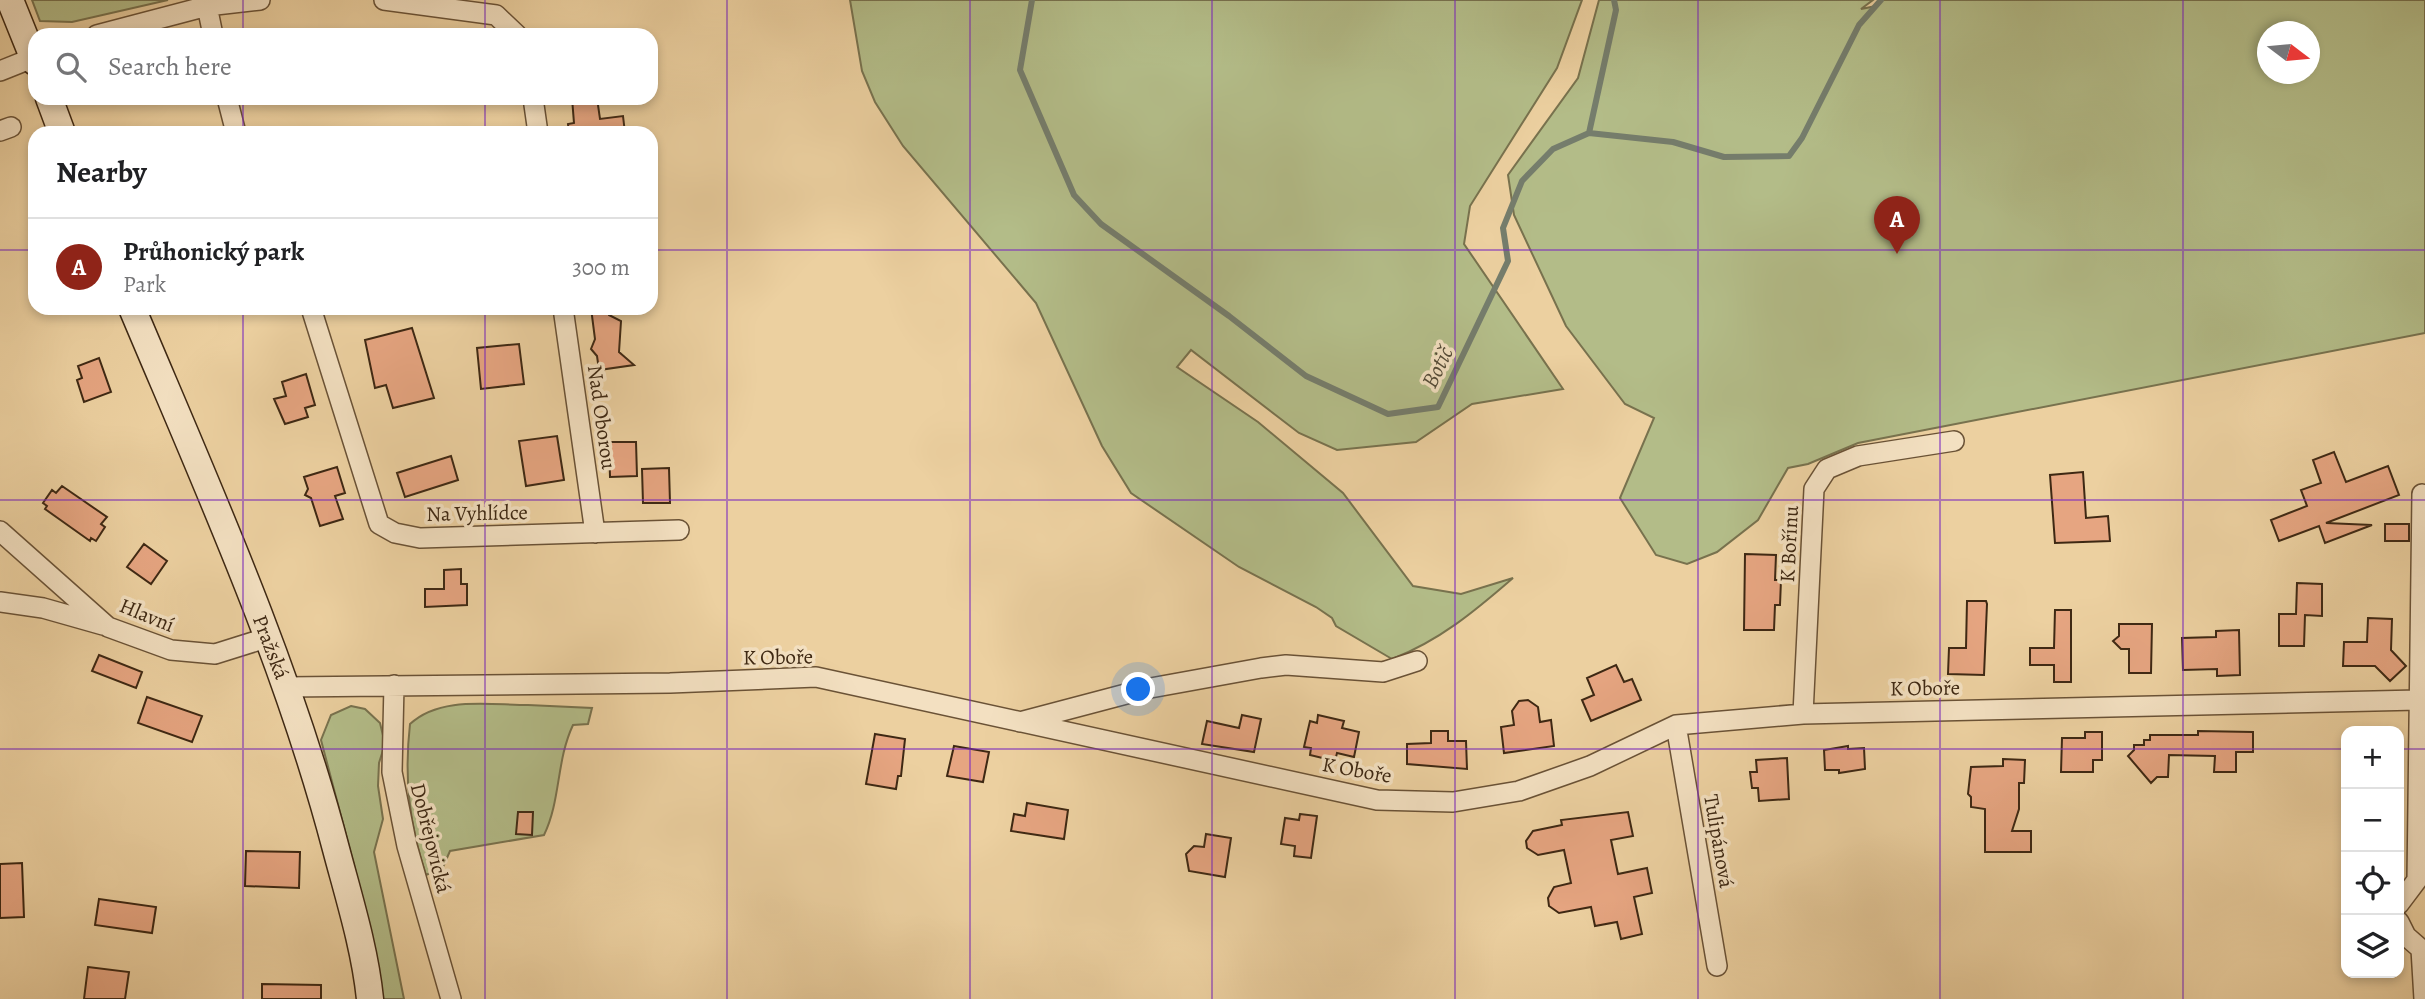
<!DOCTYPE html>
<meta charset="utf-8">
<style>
body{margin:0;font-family:Alegreya,serif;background:#f2f2f2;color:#202124}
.controls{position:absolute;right:21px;bottom:21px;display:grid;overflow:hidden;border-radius:14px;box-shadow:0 4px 10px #0003}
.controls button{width:63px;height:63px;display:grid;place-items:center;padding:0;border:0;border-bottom:2px solid #e0e0e0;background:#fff;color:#202124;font:35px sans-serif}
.compass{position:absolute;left:2257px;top:21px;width:63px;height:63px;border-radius:50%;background:#fff;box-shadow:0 4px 10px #0003;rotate:106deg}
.you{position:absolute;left:1139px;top:690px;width:24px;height:24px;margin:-18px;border:5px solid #fff;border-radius:50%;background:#1a73e8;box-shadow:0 0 0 10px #1a73e833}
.badge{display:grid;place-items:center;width:46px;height:46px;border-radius:50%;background:#8f2418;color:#fff;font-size:23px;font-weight:700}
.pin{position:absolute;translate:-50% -58px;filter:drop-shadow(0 2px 4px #0008)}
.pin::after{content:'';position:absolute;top:37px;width:24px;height:21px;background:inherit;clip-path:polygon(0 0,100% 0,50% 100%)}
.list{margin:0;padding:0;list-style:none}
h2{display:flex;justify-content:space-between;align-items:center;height:91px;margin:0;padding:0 28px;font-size:30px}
h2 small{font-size:23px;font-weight:400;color:#757577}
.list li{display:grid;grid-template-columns:46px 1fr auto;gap:21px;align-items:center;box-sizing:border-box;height:98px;padding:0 28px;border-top:2px solid #e0e0e0}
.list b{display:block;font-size:26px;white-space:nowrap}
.list p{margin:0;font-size:23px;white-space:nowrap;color:#757577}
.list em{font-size:23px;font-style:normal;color:#757577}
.icon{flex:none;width:38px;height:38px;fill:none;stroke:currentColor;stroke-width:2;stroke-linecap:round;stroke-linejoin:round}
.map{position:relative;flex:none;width:2425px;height:999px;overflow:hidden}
.search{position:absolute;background:#fff;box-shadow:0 4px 10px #0003;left:28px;top:28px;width:630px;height:77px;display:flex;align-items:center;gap:18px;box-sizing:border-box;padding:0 24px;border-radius:21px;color:#757577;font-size:26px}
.panel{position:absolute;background:#fff;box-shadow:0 4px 10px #0003;left:28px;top:126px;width:630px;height:189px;border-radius:21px}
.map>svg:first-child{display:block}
.green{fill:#b3bc88;stroke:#78724e;stroke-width:2;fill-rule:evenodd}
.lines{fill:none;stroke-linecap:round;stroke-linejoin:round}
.stream{stroke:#757d6c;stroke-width:6}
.building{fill:#e6a581;stroke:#3e2813;stroke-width:2}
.street-casing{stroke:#6a5236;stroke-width:22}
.secondary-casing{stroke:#3e2813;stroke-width:29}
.street{stroke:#f3e0c1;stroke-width:19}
.secondary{stroke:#f3e0c1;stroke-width:26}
.grid{fill:none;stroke:#7b2cbf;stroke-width:2;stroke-opacity:0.55}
.labels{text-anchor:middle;stroke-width:7;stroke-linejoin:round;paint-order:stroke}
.street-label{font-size:21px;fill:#3e2813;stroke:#f3e0c1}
.water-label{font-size:23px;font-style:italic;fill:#554c38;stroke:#f3e0c1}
</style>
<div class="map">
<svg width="2425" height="999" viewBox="0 0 2425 999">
<rect width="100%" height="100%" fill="#ecd0a0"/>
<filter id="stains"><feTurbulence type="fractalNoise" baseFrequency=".00286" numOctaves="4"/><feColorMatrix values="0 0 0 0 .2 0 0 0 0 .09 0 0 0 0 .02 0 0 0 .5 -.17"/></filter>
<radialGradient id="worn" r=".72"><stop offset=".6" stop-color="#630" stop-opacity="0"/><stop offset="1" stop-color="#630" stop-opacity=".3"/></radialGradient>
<path class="green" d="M32 0H168L72 22 40 21Z
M850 0H1582L1557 68 1470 206 1464 244 1563 389 1472 404 1416 442 1337 450 1299 433 1191 350 1177 367 1258 422 1343 493 1413 586 1461 594 1513 578C1475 611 1439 641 1392 659L1336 626 1332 618 1316 607 1239 567 1131 493 1102 446 1036 303 903 146 875 102 862 71Z
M1599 0H1873L1861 9 1876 6 1881 0H2425V333L1858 443 1808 464 1788 468 1758 520 1717 552 1687 564 1656 555 1620 498 1654 418 1625 404 1566 326 1514 215 1508 175 1578 78ZM2268 32H2310V74H2268Z
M528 705 592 708 588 724 573 725C556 761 561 800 544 835L450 851 443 867 426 875C409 824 404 777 410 724 440 696 489 705 528 705Z
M351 706 365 709 380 723 385 744 379 763 378 786 383 819 374 852 404 999H382L379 970 356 873 321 740 331 715Z"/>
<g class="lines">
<path class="stream" d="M1032 0 1020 70 1074 195 1101 224 1229 316 1306 376 1388 414 1438 407 1508 261 1503 228 1522 181 1553 149 1589 133 1673 142 1724 157 1789 156 1802 138 1859 25 1881 0
M1589 133 1616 10 1614 0"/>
</g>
<path class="building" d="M572 98H597L600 119 623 116 625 133H569L568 124 574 123Z
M591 308H608L609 315 621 321 619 352 634 365 599 370 597 356 591 349 595 339Z
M412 328 434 398 393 408 386 385 375 388 365 340Z
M519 344 524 384 481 389 477 348Z
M99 358 111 392 84 402 77 380 82 378 78 366Z
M306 374 315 405 305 408 308 417 285 424 274 399 286 396 282 382Z
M557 436 564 480 526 486 519 441Z
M609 442H636L637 476 610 477Z
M2334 452 2346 482 2388 466 2399 495 2326 523 2372 525 2325 543 2319 526 2279 541 2271 520 2307 506 2301 490 2321 483 2313 460Z
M451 456 458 480 405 497 397 473Z
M337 467 345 493 335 496 343 519 320 526 311 498 305 495 308 489 304 477Z
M669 468 670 503H643L642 469Z
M2083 472 2086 518 2108 516 2110 541 2055 543 2050 475Z
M62 486 107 517 101 524 105 527 96 541 91 538 90 541 45 509 47 506 43 503 52 490 56 493Z
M2385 524H2409V541H2385Z
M144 544 167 561 151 584 127 567Z
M1745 554 1776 555 1775 580H1781L1780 605H1775L1774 630H1744Z
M461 569V584H467V605L425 607V589H444V570Z
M2297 583 2322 584V616L2305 615 2304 646H2279V614H2296Z
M1967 601H1986L1987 604 1984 675 1948 674 1949 648H1966Z
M2055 610H2071V682H2054V665H2030V648H2054Z
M2368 618 2392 619 2391 650 2406 666 2390 681 2375 666H2343L2344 642H2367Z
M2119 624H2152L2151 673H2129V649H2121L2113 641 2119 636Z
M2239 630 2240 675 2217 676V669L2183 670 2182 638 2216 637V631Z
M99 655 142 672 136 688 92 671Z
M1616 665 1624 682 1632 679 1641 700 1591 721 1582 700 1594 695 1587 678Z
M147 697 202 716 192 742 138 723Z
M1528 700 1538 707 1540 722 1551 720 1554 746 1504 753 1501 727 1514 725 1512 711 1519 701Z
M1242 715 1261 719 1254 752 1202 744 1207 721 1239 728Z
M1318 715 1344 721 1342 728 1359 732 1354 757 1337 753 1335 761 1310 755 1311 748 1304 747 1310 721 1317 723Z
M1431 731H1448V741H1466L1467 769 1407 764V744L1431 743Z
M2198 731 2253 732V752H2236V772H2214L2215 756 2169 755 2168 777H2157L2151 783 2128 756 2134 750V745H2144V740H2150V735H2198Z
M2085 732H2102V760H2093V772H2061L2062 738H2085Z
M875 734 905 739 901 776H898L896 789 866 784Z
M954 746 989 752 983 782 947 776Z
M1848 746V749L1864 748 1865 769 1839 773V770H1825L1824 750Z
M1787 758 1789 799 1759 801 1758 788H1752L1750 772H1757L1756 760Z
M2003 759 2025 760 2024 783H2019V809L2012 831H2031V852H1985V809L1971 807V797L1968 794 1971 767 2003 766Z
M1027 803 1068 810 1064 839 1011 831 1014 814 1025 816Z
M518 812H533L532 835 516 834Z
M1628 812 1633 836 1611 840 1618 874 1647 868 1652 893 1634 897 1642 934 1621 939 1617 922 1595 926 1591 907 1559 913 1549 906 1548 898 1554 887 1571 883 1564 850 1538 855 1527 848 1526 841 1533 831 1562 825 1561 820Z
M1300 814 1317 816 1311 858 1294 856 1295 846 1281 844 1285 818 1299 820Z
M1206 834 1231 838 1225 877 1189 871 1186 854 1194 846 1204 847Z
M246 851 300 852 299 888 245 886Z
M22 863 24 917 0 918V864Z
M99 899 156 907 152 933 95 925Z
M88 967 129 972 125 999H84Z
M262 984 321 985V999H262Z"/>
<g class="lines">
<defs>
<path id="street" d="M384 0 496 15 517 35
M207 6 213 35
M97 35 207 6 260 0
M0 71 35 57
M227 98 236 133
M533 98 538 133
M0 131 11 127
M311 308 379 524 395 533 420 538 679 530
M563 308 595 533
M0 531 108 627 171 650 215 654 266 638
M0 602 43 608 103 625
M394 685 392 772 407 846 451 999
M286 687 670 683 816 677 1377 800 1453 802 1519 791 1590 766 1676 725 1803 714 2418 700
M1803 714 1814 489 1827 469 1858 456 1954 441
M1020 722 1145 689 1261 668 1286 665 1383 672 1417 661
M1676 725 1717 966
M2417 880 2422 494
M2399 904 2417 880
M2399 922 2406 936 2421 949
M2421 949 2424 999"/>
<path id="secondary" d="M10 0 35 62
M49 98 62 133
M132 308C207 486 287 662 336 849 349 898 365 949 370 999"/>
</defs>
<use href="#street" class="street-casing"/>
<use href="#secondary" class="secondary-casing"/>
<use href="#street" class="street"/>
<use href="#secondary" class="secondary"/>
</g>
<path class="grid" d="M243 0V35M485 0V35M727 0V999M970 0V999M1212 0V999M1455 0V999M1698 0V999M1940 0V999M2183 0V999M243 98V133M485 98V133M0 250H35M651 250H2425M243 308V999M485 308V999M0 500H2425M0 749H2346M2399 749H2425"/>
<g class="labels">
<g class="street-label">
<text transform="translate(602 417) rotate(82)" y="7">Nad Oborou</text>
<text transform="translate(477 513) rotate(-1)" y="7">Na Vyhlídce</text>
<text transform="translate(1789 544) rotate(-87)" y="7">K Bořínu</text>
<text transform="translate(147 615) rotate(22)" y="7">Hlavní</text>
<text transform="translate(271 647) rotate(69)" y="7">Pražská</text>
<text transform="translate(778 657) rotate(-1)" y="7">K Oboře</text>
<text transform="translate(1925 688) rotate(-1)" y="7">K Oboře</text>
<text transform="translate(1357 770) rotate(10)" y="7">K Oboře</text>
<text transform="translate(431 838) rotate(76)" y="7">Dobřejovická</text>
<text transform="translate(1719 841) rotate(80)" y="7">Tulipánová</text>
</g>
<g class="water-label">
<text transform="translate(1437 367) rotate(-64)" y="8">Botič</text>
</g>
</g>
<rect width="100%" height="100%" filter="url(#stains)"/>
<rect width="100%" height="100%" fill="url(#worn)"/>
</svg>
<div class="controls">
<button>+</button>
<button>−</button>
<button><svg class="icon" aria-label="locate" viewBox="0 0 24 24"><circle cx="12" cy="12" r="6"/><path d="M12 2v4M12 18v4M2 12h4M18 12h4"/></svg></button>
<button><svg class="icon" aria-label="layers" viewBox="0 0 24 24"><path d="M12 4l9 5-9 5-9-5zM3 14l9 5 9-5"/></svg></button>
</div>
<svg class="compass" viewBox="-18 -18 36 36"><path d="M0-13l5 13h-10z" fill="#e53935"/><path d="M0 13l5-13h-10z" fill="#757577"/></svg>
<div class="you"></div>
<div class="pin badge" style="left:1897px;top:254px">A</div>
<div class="search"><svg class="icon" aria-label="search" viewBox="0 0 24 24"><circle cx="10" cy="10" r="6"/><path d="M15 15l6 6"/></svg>Search here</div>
<section class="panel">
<h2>Nearby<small></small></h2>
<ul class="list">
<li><span class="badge">A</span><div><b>Průhonický park</b><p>Park</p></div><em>300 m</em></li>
</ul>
</section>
</div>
